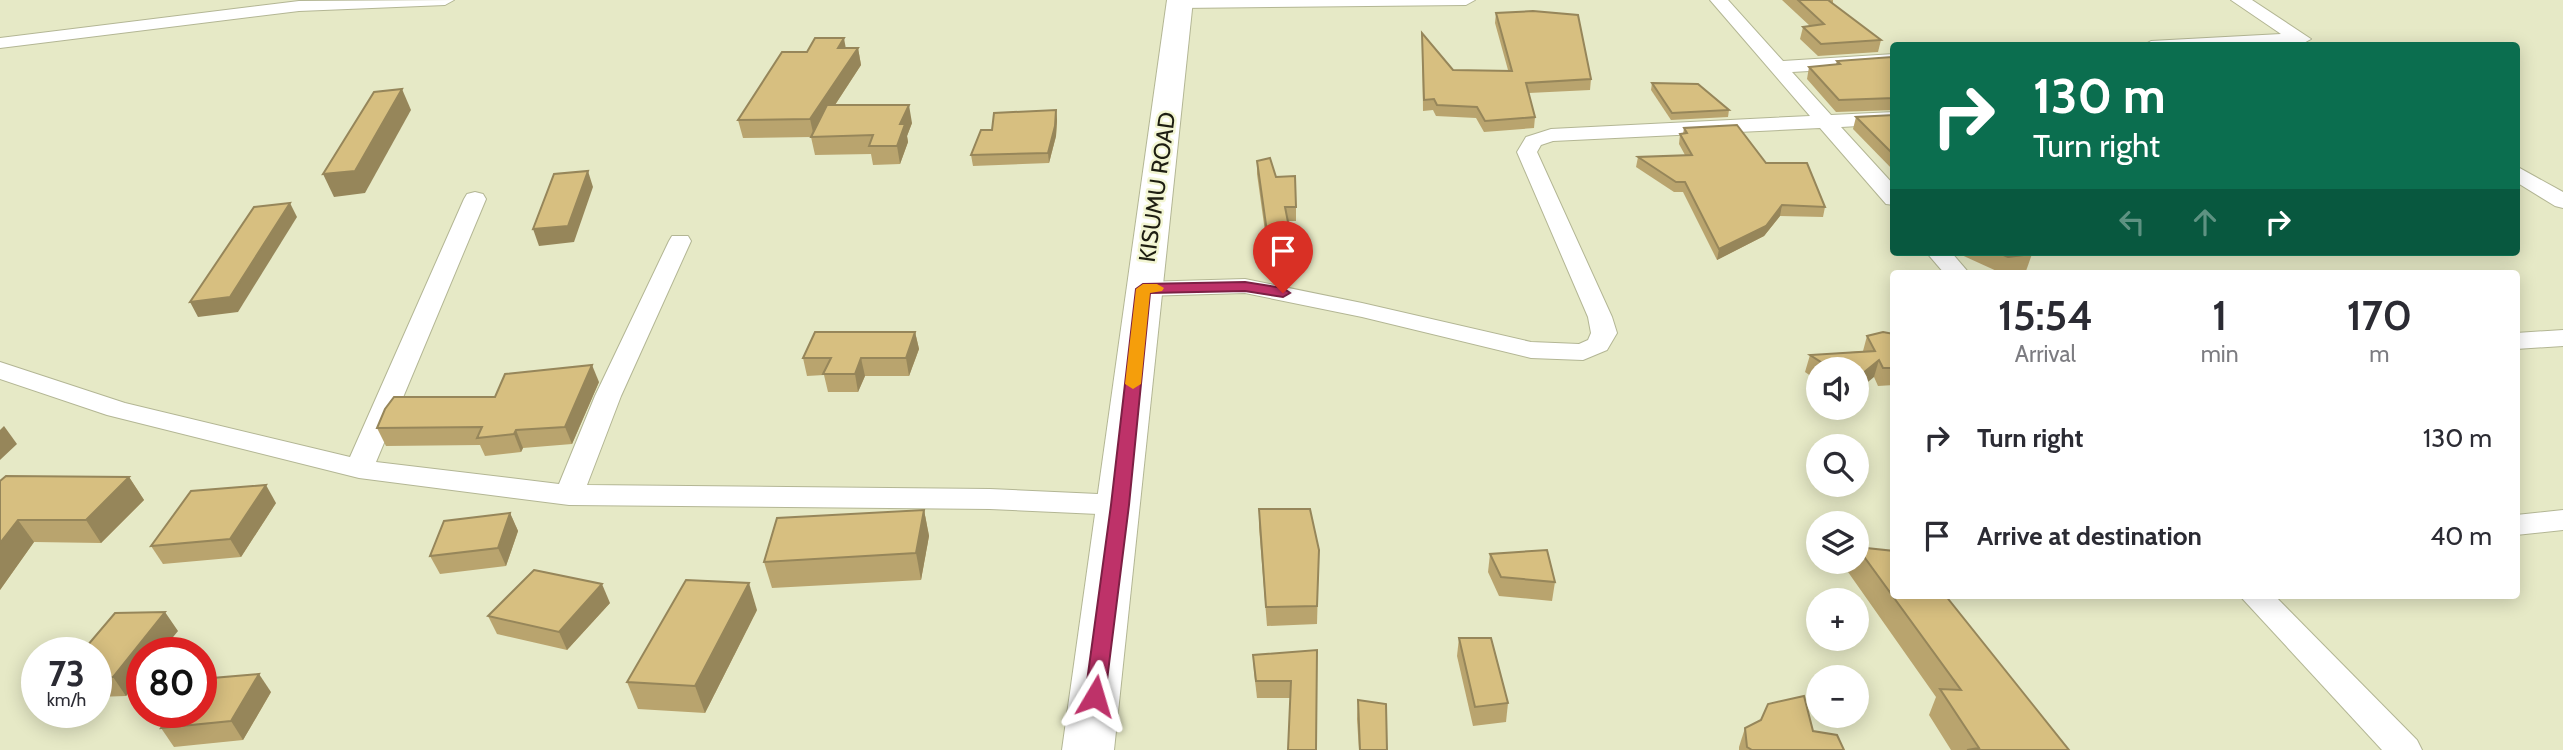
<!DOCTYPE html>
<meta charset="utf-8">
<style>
body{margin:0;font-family:Cabin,sans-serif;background:#f7f7f7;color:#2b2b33;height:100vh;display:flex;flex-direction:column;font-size:26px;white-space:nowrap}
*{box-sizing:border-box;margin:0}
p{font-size:23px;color:#7c7c81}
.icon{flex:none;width:38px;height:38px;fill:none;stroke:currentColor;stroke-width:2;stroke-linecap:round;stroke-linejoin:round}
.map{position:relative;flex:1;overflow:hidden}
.sheet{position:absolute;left:1890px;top:270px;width:630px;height:329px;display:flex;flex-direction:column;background:#fff;border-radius:7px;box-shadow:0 4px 18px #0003}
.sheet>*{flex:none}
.hud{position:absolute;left:1890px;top:42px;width:630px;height:214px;border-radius:7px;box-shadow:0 4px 18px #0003;background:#0b6e4f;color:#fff;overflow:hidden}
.controls{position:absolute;left:1806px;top:357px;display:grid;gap:14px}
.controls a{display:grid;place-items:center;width:63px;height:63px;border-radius:50%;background:#fff;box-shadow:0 4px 18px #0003;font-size:35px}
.speed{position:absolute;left:21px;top:637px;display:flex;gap:14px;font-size:35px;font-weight:700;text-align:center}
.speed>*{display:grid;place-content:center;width:91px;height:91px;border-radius:50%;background:#fff;box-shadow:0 4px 18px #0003;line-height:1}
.speed small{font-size:18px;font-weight:400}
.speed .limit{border:10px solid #d22;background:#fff;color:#111}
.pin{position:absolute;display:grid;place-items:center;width:60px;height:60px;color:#fff;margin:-72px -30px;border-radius:50% 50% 50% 0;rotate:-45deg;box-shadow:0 0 7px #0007}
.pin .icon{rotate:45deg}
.me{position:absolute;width:77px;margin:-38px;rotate:7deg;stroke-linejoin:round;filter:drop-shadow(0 0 5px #0008)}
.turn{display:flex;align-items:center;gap:24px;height:147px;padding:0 28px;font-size:32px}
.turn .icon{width:91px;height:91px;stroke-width:2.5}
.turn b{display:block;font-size:49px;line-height:60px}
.lanes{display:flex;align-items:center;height:66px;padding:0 28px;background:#0003;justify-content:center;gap:35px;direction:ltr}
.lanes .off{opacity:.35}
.eta{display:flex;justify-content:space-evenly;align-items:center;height:119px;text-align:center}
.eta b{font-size:42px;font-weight:600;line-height:49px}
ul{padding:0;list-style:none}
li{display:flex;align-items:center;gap:21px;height:98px;padding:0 28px}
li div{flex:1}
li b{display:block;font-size:26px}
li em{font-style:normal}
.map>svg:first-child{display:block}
</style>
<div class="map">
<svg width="2563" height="750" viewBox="0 0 2563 750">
<rect width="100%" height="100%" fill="#e6e9c6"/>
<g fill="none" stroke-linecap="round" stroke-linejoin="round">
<defs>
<g id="minor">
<polygon points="454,0 445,5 299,11 0,48 0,38 299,1"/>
<polygon points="1173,0 1475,0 1466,5 1180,8 1174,7 1171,3"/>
<polygon points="1710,0 1728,0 1783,61 1894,54 1894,66 1792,72 1831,115 1894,112 1894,124 1841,127 1894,185 1894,205 1886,204 1820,128 1553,141 1541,145 1537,152 1612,317 1617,333 1607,350 1583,360 1531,358 1362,317 1245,293 1143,296 1134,294 1131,289 1134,284 1143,282 1245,279 1362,303 1531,342 1579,344 1588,340 1591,333 1588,317 1517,152 1526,137 1551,129 1810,116"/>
<polygon points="2231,0 2252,0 2311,39 2302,44 2142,46 2151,41 2281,34"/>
<polygon points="2516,166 2563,192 2563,208 2555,206 2516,182"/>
<polygon points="475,192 483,194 486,199 376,462 559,484 595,396 669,241 672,236 688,236 691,241 621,396 587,485 990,489 1120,495 1130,498 1135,505 1130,512 1120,515 990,509 569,505 359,478 107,415 0,379 0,362 125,403 350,457 464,199 467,194"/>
<polygon points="1926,252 1951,252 1969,273 1944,273"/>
<polygon points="2563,330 2563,346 2516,349 2516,333"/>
<polygon points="2563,510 2563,530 2516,535 2516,515"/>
<polygon points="2239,595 2274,595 2417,740 2422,750 2382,750"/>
</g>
<polygon id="trunk" points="1167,0 1193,0 1114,750 1062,750"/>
</defs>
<use href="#minor" stroke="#b3b694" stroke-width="2"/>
<use href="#trunk" stroke="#b3b694" stroke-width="2"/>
<use href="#minor" fill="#fff" fill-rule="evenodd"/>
<use href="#trunk" fill="#fff" fill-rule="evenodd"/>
</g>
<g fill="#b9a46e">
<polygon points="1782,0 1833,0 1833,3 1832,3 1881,40 1878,52 1818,56 1800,39 1803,27 1810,26"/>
<polygon points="1496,13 1591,79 1590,90 1529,93 1535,117 1534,128 1484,132 1476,118 1436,116 1433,110 1423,111 1422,33 1453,70 1508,70 1495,23"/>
<polygon points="845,48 858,48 861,65 835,105 912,123 907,136 908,142 900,164 873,165 871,154 815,155 811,137 743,138 738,120 807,52"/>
<polygon points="1894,59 1894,110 1836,112 1807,79 1809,67 1836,64 1837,61"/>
<polygon points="1652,83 1729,110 1728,117 1671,120 1651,90"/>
<polygon points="1056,110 1057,120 1056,136 1049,163 973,166 971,155 992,130"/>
<polygon points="1894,115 1894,171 1853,129 1856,117"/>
<polygon points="1684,128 1766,163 1825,207 1823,217 1780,216 1764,236 1717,260 1683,192 1674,192 1636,167 1638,157 1685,155 1679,144 1680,134 1683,134"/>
<polygon points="1257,161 1276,177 1296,207 1296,221 1288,221 1290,232 1290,246 1267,246 1257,174"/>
<polygon points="1955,252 2030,252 2032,254 2026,271 2001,273"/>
<polygon points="915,332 919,349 909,376 865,376 858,392 828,392 824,375 807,376 803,358"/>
<polygon points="1894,334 1894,385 1878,386 1874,377 1857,369 1818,369 1818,381 1805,372 1810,355 1863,351 1867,336"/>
<polygon points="599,382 572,444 523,448 521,452 485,456 480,445 386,446 377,428"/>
<polygon points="129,477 144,500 101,543 34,542 0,590 0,481"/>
<polygon points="276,503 241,557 163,564 151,546"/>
<polygon points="1259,509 1319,550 1317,624 1267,626 1259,527"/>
<polygon points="924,510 929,536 921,580 772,588 764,562"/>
<polygon points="510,513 518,531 506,566 440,574 430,556"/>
<polygon points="1857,547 2069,750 1951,750 1929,715 1936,697 1848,572 1852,562 1857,562"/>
<polygon points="1490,554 1555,582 1552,601 1499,596 1488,572"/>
<polygon points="610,603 567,650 497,634 488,616"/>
<polygon points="757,610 705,713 638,709 627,682"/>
<polygon points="178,631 142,653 142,677 126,696 96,697 96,653"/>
<polygon points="1459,638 1508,703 1506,722 1473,726 1457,656"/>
<polygon points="1317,650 1290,698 1257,698 1254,672 1253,655"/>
<polygon points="271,692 243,740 174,747 161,728"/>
<polygon points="1358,700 1387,750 1359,750 1357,719"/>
<polygon points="1745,728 1813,731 1844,750 1739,750 1739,747"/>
</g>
<g fill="#96865a">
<polygon points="844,38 847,55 838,48"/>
<polygon points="858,48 861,65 814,137 810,119"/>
<polygon points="402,89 411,110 365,193 334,197 323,174"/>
<polygon points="909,105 912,123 907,136 908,142 900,164 897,146 900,124"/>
<polygon points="1056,110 1057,120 1056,136 1049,163 1048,153"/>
<polygon points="588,171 593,187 574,242 539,246 533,229"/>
<polygon points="290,203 297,217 238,312 198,317 190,302"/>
<polygon points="1782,205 1780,216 1764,236 1717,260 1719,249"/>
<polygon points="915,332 919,349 909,376 906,358"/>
<polygon points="861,358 865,376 858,392 855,374"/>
<polygon points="1879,360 1874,377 1857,391 1857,378"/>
<polygon points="592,365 599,382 572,444 565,427"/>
<polygon points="4,426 17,444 0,460 0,430"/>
<polygon points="516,430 523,448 521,452 514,434"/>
<polygon points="129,477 144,500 101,543 86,520"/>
<polygon points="266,485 276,503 241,557 230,539"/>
<polygon points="924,510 929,536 921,580 916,553"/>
<polygon points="510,513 518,531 506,566 498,548"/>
<polygon points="18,520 34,542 0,590 0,543"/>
<polygon points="749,583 757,610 705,713 695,686"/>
<polygon points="602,584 610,603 567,650 559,632"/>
<polygon points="165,612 178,631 160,653 142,653 142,677 126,696 113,677"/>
<polygon points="259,674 271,692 243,740 231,721"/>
</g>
<g fill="#d7bf80" stroke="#96865a" stroke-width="2">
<polygon points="1798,0 1828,0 1881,40 1821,44 1803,27 1824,24"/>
<polygon points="1533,11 1578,15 1591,79 1526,83 1535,117 1485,121 1477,107 1437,105 1434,99 1424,100 1422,33 1453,70 1512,71 1496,13"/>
<polygon points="815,38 844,38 838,48 858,48 810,119 738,120 782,52 807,52"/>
<polygon points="1892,57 1894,59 1894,98 1839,100 1809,67 1840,64 1837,61"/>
<polygon points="1652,83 1698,84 1729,110 1672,113"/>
<polygon points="402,89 355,171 323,174 374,92"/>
<polygon points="827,105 909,105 900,124 905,124 897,146 869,146 873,135 811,137"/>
<polygon points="1056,110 1055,126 1048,153 971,155 981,130 992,130 994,113"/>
<polygon points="1894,115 1894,155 1856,117"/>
<polygon points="1737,125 1766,163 1807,163 1825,207 1782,205 1766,226 1719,249 1685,182 1676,182 1638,157 1692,155 1680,134 1687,133 1684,128"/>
<polygon points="1270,158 1276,177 1295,176 1296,207 1285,207 1290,232 1267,232 1257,161"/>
<polygon points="588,171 568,226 533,229 554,174"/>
<polygon points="290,203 230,297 190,302 254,207"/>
<polygon points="1996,252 2030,252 2032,254 2008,257"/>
<polygon points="815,332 915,332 906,358 861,358 855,374 823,374 831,358 803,358"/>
<polygon points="1883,332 1894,334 1894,368 1883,368 1879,360 1857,378 1857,369 1832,369 1810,355 1875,351 1867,336"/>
<polygon points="592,365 565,427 516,430 514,434 477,438 482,427 377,428 385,409 394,397 495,397 505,374"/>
<polygon points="6,476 129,477 86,520 18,520 0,543 0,481"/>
<polygon points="266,485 230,539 151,546 191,491"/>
<polygon points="1259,509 1310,509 1319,550 1317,606 1266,607"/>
<polygon points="924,510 916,553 764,562 777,518"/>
<polygon points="510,513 498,548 430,556 444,521"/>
<polygon points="1857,547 1894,551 1894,595 1945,595 2069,750 1967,750 1979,748 1940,689 1961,690"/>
<polygon points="1547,550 1555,582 1501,577 1490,554"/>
<polygon points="534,570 602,584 559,632 488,616"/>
<polygon points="686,580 749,583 695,686 627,682"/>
<polygon points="165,612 113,677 96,678 96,653 81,653 115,613"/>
<polygon points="1459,638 1491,638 1508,703 1475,707"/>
<polygon points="1317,650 1316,750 1288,750 1291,681 1256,681 1253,655"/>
<polygon points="259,674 231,721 161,728 171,712 201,712 201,679"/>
<polygon points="1804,696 1813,731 1837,735 1844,750 1752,750 1747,747 1745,728 1761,720 1768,704"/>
<polygon points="1358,700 1386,704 1387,750 1360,750"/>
</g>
<polygon fill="#be3269" stroke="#7c2044" stroke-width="2" points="1245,282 1283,288 1290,293 1283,297 1245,291 1150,293 1129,505 1105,696 1102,701 1095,704 1088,701 1085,696 1111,505 1136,289 1143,284"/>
<polygon fill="#f59e0b" points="1143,284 1157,284 1164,288 1162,291 1150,293 1141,384 1133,389 1125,384 1136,289"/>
<g text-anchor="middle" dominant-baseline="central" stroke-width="5" stroke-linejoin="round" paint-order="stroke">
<g font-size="23" fill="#1e1e12" stroke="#f3f6d3">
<text transform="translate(1157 187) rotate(-82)">KISUMU ROAD</text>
</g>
</g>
</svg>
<div class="controls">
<a><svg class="icon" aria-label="sound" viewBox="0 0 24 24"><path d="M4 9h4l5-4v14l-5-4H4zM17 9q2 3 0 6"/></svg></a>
<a><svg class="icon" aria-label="search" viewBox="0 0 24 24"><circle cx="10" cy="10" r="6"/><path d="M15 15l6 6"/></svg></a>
<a><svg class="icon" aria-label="layers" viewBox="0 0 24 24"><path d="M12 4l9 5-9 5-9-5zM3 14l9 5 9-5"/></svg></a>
<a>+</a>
<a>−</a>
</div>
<div class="speed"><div>73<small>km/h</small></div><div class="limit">80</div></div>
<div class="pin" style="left:1283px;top:293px;background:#d93025"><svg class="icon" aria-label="arrive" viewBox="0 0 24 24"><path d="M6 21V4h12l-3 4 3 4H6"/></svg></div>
<svg class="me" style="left:1095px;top:696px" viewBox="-20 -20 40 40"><path d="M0-17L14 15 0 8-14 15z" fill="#be3269" stroke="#fff" stroke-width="4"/></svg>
<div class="hud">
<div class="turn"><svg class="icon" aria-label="right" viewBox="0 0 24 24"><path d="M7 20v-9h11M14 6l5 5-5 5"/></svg><div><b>130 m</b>Turn right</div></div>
<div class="lanes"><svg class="icon off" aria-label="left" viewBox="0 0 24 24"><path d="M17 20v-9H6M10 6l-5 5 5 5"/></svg><svg class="icon off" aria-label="ahead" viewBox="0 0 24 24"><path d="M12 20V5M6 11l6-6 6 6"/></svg><svg class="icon" aria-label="right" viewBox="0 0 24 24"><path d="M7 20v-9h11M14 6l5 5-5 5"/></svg></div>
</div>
<section class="sheet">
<div class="eta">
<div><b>15:54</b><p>Arrival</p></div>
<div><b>1</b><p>min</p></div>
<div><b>170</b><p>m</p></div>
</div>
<ul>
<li><svg class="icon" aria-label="right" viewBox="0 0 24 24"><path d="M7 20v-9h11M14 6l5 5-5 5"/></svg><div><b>Turn right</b></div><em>130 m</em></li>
<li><svg class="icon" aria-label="arrive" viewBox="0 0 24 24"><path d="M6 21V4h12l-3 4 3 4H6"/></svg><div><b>Arrive at destination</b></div><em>40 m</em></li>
</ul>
</section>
</div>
